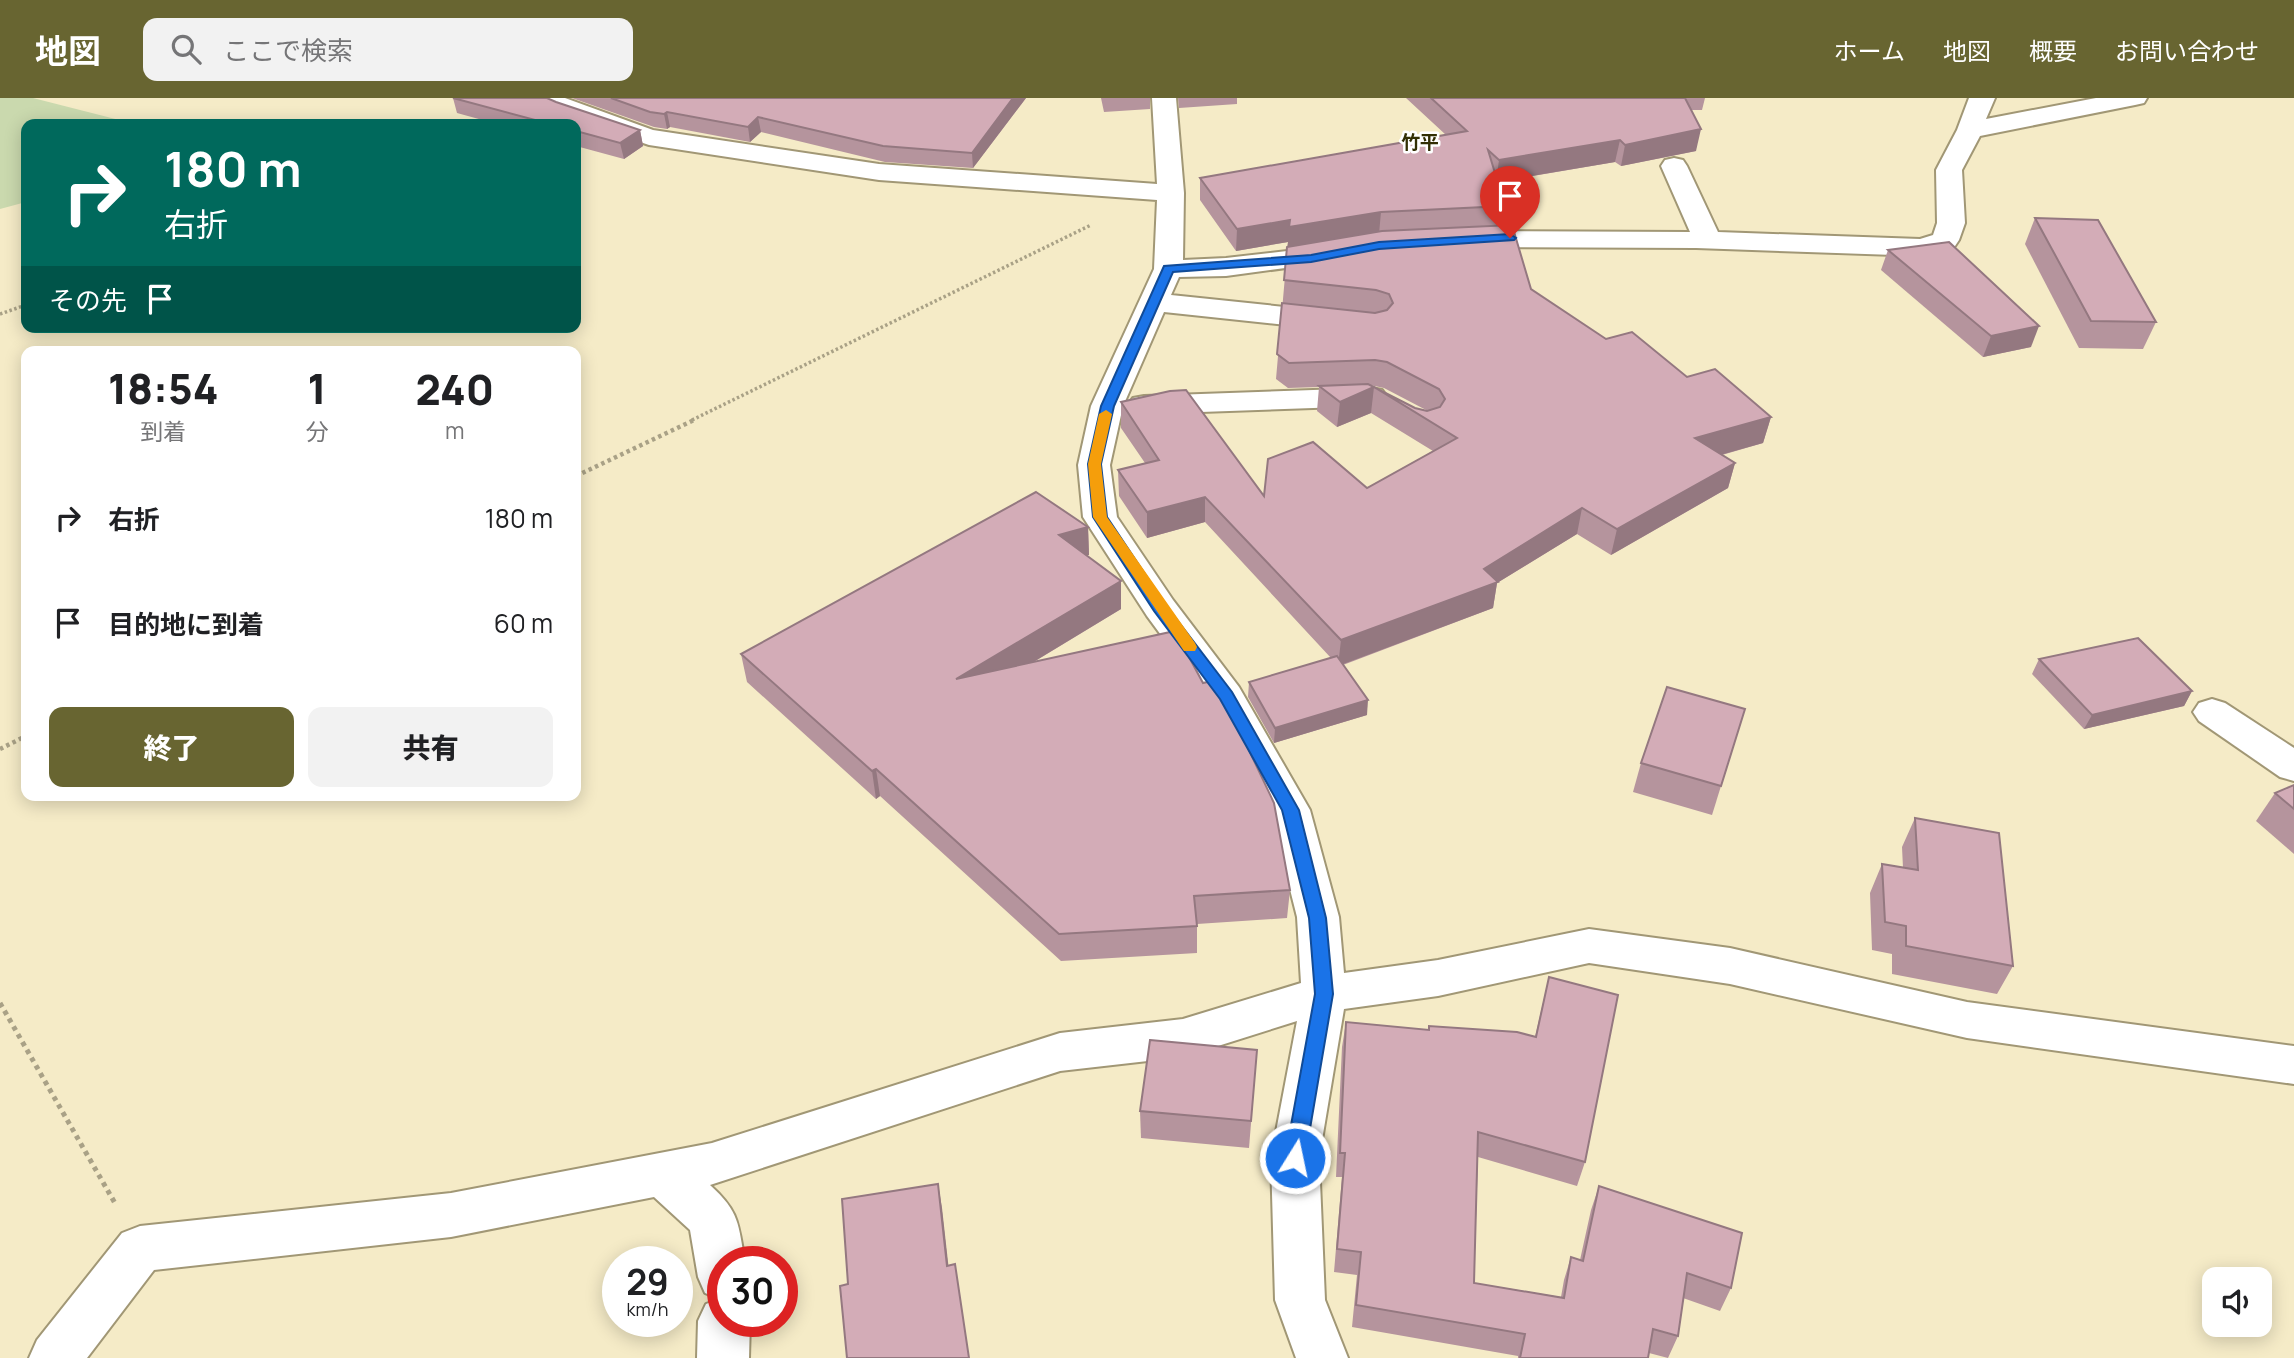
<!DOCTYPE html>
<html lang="ja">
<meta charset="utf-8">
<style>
body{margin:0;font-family:Manrope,"Noto Sans JP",sans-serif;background:#f2f2f2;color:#202124;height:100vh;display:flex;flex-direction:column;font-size:26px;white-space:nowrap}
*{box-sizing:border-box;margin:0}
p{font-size:23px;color:#757577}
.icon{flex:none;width:38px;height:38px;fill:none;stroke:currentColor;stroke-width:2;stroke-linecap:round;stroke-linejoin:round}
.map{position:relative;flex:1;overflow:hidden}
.side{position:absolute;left:21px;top:248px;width:560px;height:455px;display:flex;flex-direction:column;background:#fff;border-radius:14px;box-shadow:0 4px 18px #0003}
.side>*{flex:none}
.hud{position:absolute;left:21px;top:21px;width:560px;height:214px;border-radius:14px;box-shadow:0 4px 18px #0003;background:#00695c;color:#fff;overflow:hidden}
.tools{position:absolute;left:2202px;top:1169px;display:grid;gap:14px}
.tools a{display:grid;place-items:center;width:70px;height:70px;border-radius:14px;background:#fff;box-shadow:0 4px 18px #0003;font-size:35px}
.speed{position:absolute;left:602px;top:1148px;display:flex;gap:14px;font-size:35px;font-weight:700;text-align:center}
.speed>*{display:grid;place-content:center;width:91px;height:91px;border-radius:50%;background:#fff;box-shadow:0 4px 18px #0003;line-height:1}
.speed small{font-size:18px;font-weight:400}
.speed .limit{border:10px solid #d22;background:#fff;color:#111}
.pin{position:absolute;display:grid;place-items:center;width:60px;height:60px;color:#fff;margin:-72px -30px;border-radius:50% 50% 50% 0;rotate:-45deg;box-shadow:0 0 7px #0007}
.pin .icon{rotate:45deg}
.me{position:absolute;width:77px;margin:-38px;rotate:10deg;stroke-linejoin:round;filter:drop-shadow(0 0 5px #0008)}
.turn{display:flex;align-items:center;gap:24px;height:147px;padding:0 28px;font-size:32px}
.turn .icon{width:91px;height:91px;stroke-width:2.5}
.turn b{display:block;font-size:49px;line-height:60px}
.then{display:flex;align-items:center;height:66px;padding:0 28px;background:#0003;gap:14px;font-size:26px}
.eta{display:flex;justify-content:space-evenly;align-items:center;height:119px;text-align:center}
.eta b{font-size:42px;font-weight:800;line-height:49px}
.cta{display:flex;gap:14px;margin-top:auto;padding:14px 28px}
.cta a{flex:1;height:80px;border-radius:14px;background:#686531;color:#fff;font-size:28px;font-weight:800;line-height:80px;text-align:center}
.cta a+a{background:#f2f2f2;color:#202124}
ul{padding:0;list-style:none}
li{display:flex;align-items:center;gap:21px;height:105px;padding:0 28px}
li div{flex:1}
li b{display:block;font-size:26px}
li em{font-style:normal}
header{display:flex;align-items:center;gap:42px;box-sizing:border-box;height:98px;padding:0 35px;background:#686531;color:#fff}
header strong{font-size:33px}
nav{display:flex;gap:38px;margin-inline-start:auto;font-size:24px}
.search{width:490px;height:63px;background:#f2f2f2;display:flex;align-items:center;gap:18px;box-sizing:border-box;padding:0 24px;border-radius:14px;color:#757577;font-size:26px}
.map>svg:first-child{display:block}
</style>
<header>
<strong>地図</strong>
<div class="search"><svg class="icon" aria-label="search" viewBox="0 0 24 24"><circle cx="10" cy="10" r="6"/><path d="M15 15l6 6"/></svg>ここで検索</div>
<nav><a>ホーム</a><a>地図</a><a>概要</a><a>お問い合わせ</a></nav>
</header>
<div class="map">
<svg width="2294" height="1260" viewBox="0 0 2294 1260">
<rect width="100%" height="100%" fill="#f5ebc7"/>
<polygon fill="#cad9ae" points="0,0 33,0 135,26 26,26 26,104 0,111"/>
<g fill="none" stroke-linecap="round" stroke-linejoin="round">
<defs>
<g id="minor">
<path d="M533,0h32l88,32 226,34 278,20 -5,-86h24l8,95 -1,67 43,-2 112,-13 10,2 4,6 -4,6 -10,2 -112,15 -47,1 -8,18 162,17 10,3 5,6 -5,6 -10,3 -169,-18 -41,94 -13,59 7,52 56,83 66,87 71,123 29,107 5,56 94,-13 151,-31 141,19 237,54 327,44v38l-327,-46 -237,-54 -141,-21 -151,33 -94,13 -25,149 6,142 23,58h-52l-21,-58 -4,-142 26,-137 -114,36 -123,14 -350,114c30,27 28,39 35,77h-22v59h27l-1,37h-52l1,-37 8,-17 13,-5 -14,-6 -7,-16 -8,-47 -36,-33 -203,40 -297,33 -67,88h-58l8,-18 85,-107 18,-7 311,-33 261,-50 348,-110 123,-14 118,-36 -4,-66 -27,-107 -59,-107 -64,-87 -64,-99 -5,-52 13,-59 63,-137 3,-69 -278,-20 -230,-35 -88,-30 -25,-12z"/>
<polygon points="1969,0 1995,0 1986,21 2096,0 2147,0 2144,5 2135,7 1980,38 1962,72 1965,125 1959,142 1955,148 1923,158 1696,150 1464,149 1454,147 1450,141 1454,135 1464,133 1690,134 1661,68 1665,62 1674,60 1683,62 1687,68 1718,134 1920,141 1933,137 1937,125 1936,72 1957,32"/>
<polygon points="1371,290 1382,292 1387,299 1382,306 1371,308 1144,316 1133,314 1128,307 1133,300 1144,298"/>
<polygon points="2212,601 2225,605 2294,650 2294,683 2280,679 2199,623 2193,614 2199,605"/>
</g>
</defs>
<use href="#minor" stroke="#a19775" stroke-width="4"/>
<g stroke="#a9a186" stroke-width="3.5" stroke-dasharray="2.5 2.5" stroke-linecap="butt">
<polyline points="0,216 26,207"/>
<polyline points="692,322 1091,127"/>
</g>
<g stroke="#a9a186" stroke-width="4.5" stroke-dasharray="3.5 3.5" stroke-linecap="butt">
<polyline points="576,378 696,321"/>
<polyline points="0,651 26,638"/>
</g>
<polyline stroke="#a9a186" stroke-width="5" stroke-dasharray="4.5 4.5" stroke-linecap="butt" points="0,905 116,1107"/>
<use href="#minor" fill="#fff" fill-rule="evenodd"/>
</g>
<g fill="#b5949d" fill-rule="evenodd">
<polygon points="453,0 556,4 640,32 643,48 624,61 576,48 576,26 497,26 457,15"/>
<polygon points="572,0 1026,0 973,70 885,64 761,34 750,44 670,29 667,31 654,29"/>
<polygon points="1101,0 1150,0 1150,11 1104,14"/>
<polygon points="1178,0 1237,0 1237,6 1179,10"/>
<path d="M1406,0h299l-3,12h-11l5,41 -75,15 -6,-4 -118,20 8,24 -3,19 29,64 75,50 165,78 -8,26 -41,12 13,8 -7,25 -117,67 -34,-21 -80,49 -4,25 -150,57 24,50 -93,28 -26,-46 1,-15 82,-24 -126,-136 -58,16 -28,-42 -1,-26 27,-7 -24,-35v-26l143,94 103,-8 66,-37 -62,-38 -34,14 -20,-16 2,-24 -31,1 -12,-9 12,-137 -52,9 -36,-51v-22l246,-43zM1370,287l14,3 44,23 -13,-3z"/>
<polygon points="2035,120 2156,224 2143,251 2079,250 2025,146"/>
<polygon points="1888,152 2031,249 1983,259 1881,172"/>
<polygon points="1088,429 1089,457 1086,457 1121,511 1032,565 1290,792 1287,820 1197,826 1197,855 1061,863 880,698 876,701 747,584 741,556"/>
<polygon points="2039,561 2192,593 2184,608 2084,631 2032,576"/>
<polygon points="1641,665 1721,688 1712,717 1633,694"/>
<polygon points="2294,687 2294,756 2256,723 2275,695"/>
<polygon points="1915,720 2013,868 1997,896 1892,876 1892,856 1872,852 1870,795 1882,766 1903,770 1902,749"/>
<polygon points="1549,879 1585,1064 1577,1088 1478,1059 1474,1185 1561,1199 1564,1182 1571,1159 1580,1162 1591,1112 1599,1088 1731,1190 1720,1213 1683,1200 1678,1238 1668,1260 1649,1255 1648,1260 1518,1260 1518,1258 1352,1229 1357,1177 1334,1174 1342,1079 1336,1079 1342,949 1346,924 1428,932 1429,928 1535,939"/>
<polygon points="1257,952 1249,1050 1141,1040 1140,1013"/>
</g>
<g fill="#947880">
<polygon points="1013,0 1026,0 973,70 972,55"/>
<polygon points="667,14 670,29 667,31 664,16"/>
<polygon points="758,19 761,34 750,44 748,29"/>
<polygon points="1701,31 1696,53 1621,68 1625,47"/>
<polygon points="640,32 643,48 624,61 620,45"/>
<polygon points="1620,42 1615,64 1496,84 1499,62"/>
<polygon points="1381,114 1379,136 1287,151 1288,144 1236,153 1237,131 1290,122"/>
<polygon points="2039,228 2031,249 1983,259 1991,238"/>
<polygon points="1374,289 1371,315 1337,329 1340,304"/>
<polygon points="1771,319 1763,345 1688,366 1695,340"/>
<polygon points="1735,365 1728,390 1611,457 1617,431"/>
<polygon points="1205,399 1205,424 1147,440 1147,414"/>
<polygon points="1582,410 1577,436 1497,485 1493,510 1338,568 1341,542 1484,471"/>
<polygon points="1088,429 1089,457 1060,464 1059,437"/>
<polygon points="1121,483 1121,511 959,609 956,581"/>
<polygon points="2192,593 2184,608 2084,631 2092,617"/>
<polygon points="1368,602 1367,617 1274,645 1275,630"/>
<polygon points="876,671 880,698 876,701 872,673"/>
<polygon points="938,1086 942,1110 951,1191 947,1168"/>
</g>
<g fill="#d3acb7" stroke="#947880" stroke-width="2">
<polygon points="453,0 547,0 556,4 640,32 620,45 576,33 576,26 550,26"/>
<polygon points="611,0 1013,0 972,55 883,48 758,19 748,29 667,14 664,16 650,14"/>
<polygon points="1431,0 1685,0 1701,31 1625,47 1620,42 1499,62 1488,52 1505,108 1381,114 1289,129 1290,122 1237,131 1200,80 1467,33"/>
<polygon points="2035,120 2098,122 2156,224 2091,223"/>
<polygon points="1512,127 1531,191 1606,241 1632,234 1687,279 1715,271 1771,319 1695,340 1735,365 1617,431 1582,410 1484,471 1498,484 1341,542 1205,399 1147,414 1118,372 1159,362 1121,304 1170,293 1186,292 1264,398 1268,361 1313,344 1367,390 1457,340 1374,289 1340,304 1319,288 1368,286 1415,310 1427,313 1440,309 1445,301 1439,291 1387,264 1375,262 1289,265 1277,256 1282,205 1375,215 1387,212 1393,205 1389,196 1376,192 1284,182 1287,149 1382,133"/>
<polygon points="1949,144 2039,228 1991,238 1888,152"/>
<polygon points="1036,394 1088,429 1059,437 1121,483 956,581 1175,533 1203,585 1212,583 1238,629 1274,705 1290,792 1194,798 1197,828 1059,836 876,671 872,673 741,556"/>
<polygon points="2138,540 2192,593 2092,617 2039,561"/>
<polygon points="1337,558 1368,602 1275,630 1249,584"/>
<polygon points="1667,589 1745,611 1721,688 1641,665"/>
<polygon points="2294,687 2294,711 2275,695"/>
<polygon points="1915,720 1999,735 2013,868 1906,848 1906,828 1885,824 1882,766 1918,772"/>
<polygon points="1549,879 1618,897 1585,1064 1478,1034 1474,1185 1564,1200 1571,1159 1583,1163 1599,1088 1742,1135 1731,1190 1687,1175 1678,1238 1653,1231 1648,1260 1520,1260 1525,1236 1356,1207 1361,1154 1337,1151 1345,1055 1340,1055 1346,924 1429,932 1429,928 1517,934 1536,939"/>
<polygon points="1150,942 1257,952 1251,1023 1140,1013"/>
<polygon points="938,1086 947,1168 955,1166 969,1260 847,1260 840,1188 848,1186 842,1101"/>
</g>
<polygon fill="#1a73e8" stroke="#114b97" stroke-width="2" points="1510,136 1516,140 1514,142 1379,151 1311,164 1173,174 1114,308 1101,366 1107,419 1165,506 1232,594 1299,712 1326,820 1333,896 1305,1060 1302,1066 1295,1069 1288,1066 1285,1060 1315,896 1309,820 1282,712 1220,601 1154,513 1093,419 1088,366 1101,308 1164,168 1311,157 1379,144"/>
<polygon fill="#f59e0b" points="1106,312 1112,316 1101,366 1107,419 1195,545 1197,549 1195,553 1184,553 1093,419 1088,366 1099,316"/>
<g text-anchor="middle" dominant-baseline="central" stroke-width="5" stroke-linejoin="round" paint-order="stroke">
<g font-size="19" font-weight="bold" fill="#322f04" stroke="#fff">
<text x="1420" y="44">竹平</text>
</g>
</g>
</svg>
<div class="tools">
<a><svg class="icon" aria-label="sound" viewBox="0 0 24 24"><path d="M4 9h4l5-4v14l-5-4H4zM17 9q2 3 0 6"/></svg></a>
</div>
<div class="speed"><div>29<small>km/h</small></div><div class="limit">30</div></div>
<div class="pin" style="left:1510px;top:140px;background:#d93025"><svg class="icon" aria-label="arrive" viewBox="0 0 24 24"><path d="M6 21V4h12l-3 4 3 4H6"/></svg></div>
<svg class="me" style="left:1295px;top:1060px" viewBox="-20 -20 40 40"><circle r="17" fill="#1a73e8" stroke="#fff" stroke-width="3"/><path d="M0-11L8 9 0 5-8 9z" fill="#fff"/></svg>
<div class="hud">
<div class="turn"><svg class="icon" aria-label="right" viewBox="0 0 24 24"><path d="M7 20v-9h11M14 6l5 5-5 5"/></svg><div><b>180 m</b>右折</div></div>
<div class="then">その先<svg class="icon" aria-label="arrive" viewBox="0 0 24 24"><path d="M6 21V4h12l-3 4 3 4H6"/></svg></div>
</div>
<section class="side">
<div class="eta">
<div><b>18:54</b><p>到着</p></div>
<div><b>1</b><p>分</p></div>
<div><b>240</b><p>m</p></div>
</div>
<ul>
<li><svg class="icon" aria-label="right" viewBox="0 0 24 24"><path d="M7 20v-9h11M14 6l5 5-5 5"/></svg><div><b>右折</b></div><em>180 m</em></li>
<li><svg class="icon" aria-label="arrive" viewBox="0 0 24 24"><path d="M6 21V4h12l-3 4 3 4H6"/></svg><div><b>目的地に到着</b></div><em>60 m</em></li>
</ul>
<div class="cta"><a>終了</a><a>共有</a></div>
</section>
</div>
